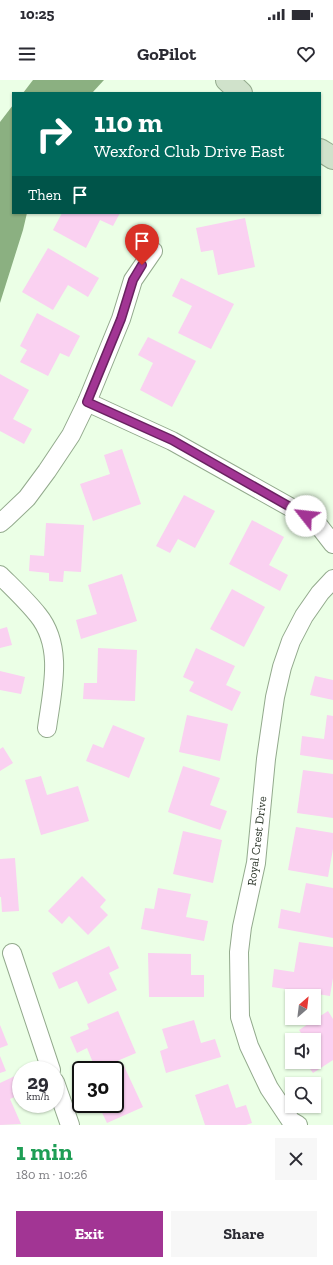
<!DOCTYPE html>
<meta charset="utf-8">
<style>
body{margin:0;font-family:"Zilla Slab",serif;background:#f7f7f7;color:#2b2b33;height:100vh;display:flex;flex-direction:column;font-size:15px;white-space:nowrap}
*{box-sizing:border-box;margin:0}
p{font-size:13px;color:#7c7c81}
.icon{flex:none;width:22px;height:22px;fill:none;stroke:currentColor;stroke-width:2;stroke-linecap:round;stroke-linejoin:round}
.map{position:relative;height:1045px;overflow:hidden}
.details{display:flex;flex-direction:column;background:#fff;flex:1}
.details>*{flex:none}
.banner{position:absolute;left:12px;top:12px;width:309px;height:122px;border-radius:0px;box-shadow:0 1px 3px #0004;background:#00695c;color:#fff;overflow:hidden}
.needle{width:26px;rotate:28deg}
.buttons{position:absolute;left:285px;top:909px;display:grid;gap:8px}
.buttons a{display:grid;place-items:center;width:36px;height:36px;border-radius:0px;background:#fff;box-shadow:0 1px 3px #0004;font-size:20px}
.speed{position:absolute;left:12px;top:981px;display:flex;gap:8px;font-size:20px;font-weight:700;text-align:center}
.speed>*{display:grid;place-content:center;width:52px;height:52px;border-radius:50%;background:#fff;box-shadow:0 1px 3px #0004;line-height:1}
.speed small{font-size:10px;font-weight:400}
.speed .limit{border:2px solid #111;border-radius:6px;background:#fff;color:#111}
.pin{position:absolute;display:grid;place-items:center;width:34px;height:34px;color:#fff;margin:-41px -17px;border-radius:50% 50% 50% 0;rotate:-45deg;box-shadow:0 0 4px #0007}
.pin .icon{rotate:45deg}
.me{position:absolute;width:44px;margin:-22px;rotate:299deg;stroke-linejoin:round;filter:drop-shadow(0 0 3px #0008)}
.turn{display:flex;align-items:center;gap:14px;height:84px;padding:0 16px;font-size:18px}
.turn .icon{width:52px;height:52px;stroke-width:2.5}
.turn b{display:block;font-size:28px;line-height:34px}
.then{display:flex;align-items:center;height:38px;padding:0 16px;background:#0003;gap:8px;font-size:15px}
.round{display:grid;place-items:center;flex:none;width:42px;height:42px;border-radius:0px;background:#f7f7f7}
.overview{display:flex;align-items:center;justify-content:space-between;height:68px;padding:0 16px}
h1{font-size:24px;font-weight:800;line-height:30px;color:#1e9e55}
.button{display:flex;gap:8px;margin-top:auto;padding:8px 16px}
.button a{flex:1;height:46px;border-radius:0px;background:#a23594;color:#fff;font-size:16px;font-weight:800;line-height:46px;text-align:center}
.button a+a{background:#f7f7f7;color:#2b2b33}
.status{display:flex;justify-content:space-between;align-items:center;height:28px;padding:0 20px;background:#fff;direction:ltr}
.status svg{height:11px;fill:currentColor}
header{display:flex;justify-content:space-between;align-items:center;height:52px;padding:0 16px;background:#fff;font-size:18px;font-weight:800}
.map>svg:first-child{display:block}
</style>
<div class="status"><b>10:25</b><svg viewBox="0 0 49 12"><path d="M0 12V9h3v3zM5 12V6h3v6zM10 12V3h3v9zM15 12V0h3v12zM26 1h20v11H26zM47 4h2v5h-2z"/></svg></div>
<header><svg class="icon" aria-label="menu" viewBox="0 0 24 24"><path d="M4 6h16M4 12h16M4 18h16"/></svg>GoPilot<svg class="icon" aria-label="heart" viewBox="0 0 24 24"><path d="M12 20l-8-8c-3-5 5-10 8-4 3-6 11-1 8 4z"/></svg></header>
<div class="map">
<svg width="333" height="1045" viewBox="0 0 333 1045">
<rect width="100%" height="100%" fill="#ebffe6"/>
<g fill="#8bb081">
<polygon points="33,0 104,0 92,13 23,13"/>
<polygon points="13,25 13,133 27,133 23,150 0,223 0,42"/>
</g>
<g fill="#fad1f1">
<polygon points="62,133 120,133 113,146 100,140 86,168 53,150"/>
<polygon points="245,138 255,187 218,195 213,170 201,172 196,148"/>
<polygon points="48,168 99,198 88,217 68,205 53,230 22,212"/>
<polygon points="181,198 234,224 211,269 178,253 192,226 172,216"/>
<polygon points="37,233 80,256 69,277 60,273 48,296 20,282 27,270 20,266"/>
<polygon points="148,257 196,281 172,327 140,310 153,283 138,275"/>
<polygon points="0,294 29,310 13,339 32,349 24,364 0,351"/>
<polygon points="122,369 141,424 93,441 80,404 110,394 104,375"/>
<polygon points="184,415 215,431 195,468 178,459 170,473 156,466"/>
<polygon points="252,440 284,457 269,485 288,495 280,511 229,484"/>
<polygon points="46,443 84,445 81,492 64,491 63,502 49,501 49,493 29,491 30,475 44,476"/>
<polygon points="122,494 137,541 81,559 76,540 97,534 88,505"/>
<polygon points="232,509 265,527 244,567 210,549"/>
<polygon points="7,547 12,565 0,568 0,549"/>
<polygon points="98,568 137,570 135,621 83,619 84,603 97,603"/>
<polygon points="196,568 235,586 226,605 241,612 232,631 189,611 194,602 183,597"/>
<polygon points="0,591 25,597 21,614 0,610"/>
<polygon points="315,596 333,600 333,620 310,615"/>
<polygon points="187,635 228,644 220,681 179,672"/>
<polygon points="327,635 333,636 333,680 300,675 302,656 324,659"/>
<polygon points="113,645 145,658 129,698 86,681 93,664 103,668"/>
<polygon points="3,667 13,683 0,691 0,669"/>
<polygon points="183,686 220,698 210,725 227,731 220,750 168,732"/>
<polygon points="303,690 333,694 333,738 297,733"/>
<polygon points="41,696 47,715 78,706 89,741 41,755 25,700"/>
<polygon points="296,747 333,753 333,769 328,797 288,790"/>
<polygon points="183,751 222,760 213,803 173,794"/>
<polygon points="15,778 19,831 2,832 1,817 0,817 0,779"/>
<polygon points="82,796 106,820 100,827 108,835 88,855 69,836 62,844 48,831"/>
<polygon points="306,803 333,808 333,858 278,848 281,829 300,833"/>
<polygon points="158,808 191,814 186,837 208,841 204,861 141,849 145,828 154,829"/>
<polygon points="299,862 333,867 333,898 330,916 272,907 274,889 294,892"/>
<polygon points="109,866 119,888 109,893 117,910 88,924 77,901 59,909 52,893"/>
<polygon points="148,873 191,874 191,895 204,895 204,917 149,917"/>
<polygon points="118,931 136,973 96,990 87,968 77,973 70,957 89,949 87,944"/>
<polygon points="328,931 333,939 333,980 313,993 305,982 314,982 314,960 306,960 299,950"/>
<polygon points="194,940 201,963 215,959 221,977 166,993 160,971 168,968 162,949"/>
<polygon points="0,945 8,965 0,968"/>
<polygon points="0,976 6,991 0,993"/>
<polygon points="124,986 143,1027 107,1043 98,1024 115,1024 115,990"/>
<polygon points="17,995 21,1004 21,1014 10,1019 21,1044 0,1045 0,1003"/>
<polygon points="228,1004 236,1028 246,1025 252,1043 246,1045 205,1045 195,1015"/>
</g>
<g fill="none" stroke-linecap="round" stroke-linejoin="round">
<defs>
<g id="street">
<polyline points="87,322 172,361 306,436 319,446 333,464"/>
<polyline points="0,443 6,438 27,418 47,391 71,355 87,322 121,239 133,200 153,171"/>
<path d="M0,495c13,13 27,26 38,40 26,32 14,76 9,113"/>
<polyline points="12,873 51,990"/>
<polyline points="55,1002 70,1045"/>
<polyline points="298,1045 291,1041 269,1008 249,966 240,937 239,872 242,847 256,783 266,679 275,617 282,587 291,561 304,536 320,513 333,499"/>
</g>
<g id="secondary">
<polyline points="227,0 241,13"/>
<polyline points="320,70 333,78"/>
</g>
</defs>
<use href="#street" stroke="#93aa8d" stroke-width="20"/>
<use href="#secondary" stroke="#93aa8d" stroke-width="24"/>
<use href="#street" stroke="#fff" stroke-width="18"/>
<use href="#secondary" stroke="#d0e2cb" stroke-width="22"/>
</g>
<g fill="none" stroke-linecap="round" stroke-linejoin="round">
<defs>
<polyline id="route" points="142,185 133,200 121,239 87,322 172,360 306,436"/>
</defs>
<use href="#route" stroke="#692260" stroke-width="10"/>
<use href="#route" stroke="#a23594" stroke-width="7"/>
</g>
<g text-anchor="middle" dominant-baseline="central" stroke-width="3.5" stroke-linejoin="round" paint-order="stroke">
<g font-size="12" fill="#2a3428" stroke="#fff">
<text transform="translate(257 761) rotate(-83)">Royal Crest Drive</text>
</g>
</g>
</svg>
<div class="buttons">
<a><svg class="needle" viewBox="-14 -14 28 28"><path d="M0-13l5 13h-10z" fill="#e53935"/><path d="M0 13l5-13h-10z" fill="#7c7c81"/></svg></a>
<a><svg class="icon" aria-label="sound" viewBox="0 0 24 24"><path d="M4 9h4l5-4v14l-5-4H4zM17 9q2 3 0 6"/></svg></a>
<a><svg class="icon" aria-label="search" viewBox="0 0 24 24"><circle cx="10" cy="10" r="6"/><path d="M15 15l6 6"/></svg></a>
</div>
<div class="speed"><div>29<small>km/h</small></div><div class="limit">30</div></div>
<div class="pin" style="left:142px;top:185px;background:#d93025"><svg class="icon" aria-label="arrive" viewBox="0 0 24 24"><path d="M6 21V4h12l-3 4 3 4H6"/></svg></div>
<svg class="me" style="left:306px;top:436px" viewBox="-20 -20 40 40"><circle r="19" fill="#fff"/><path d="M0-13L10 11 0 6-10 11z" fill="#a23594"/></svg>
<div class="banner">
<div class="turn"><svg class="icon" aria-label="right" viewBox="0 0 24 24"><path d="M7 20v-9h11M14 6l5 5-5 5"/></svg><div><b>110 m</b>Wexford Club Drive East</div></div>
<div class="then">Then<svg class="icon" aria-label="arrive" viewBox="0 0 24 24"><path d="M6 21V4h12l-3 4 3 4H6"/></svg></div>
</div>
</div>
<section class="details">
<div class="overview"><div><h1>1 min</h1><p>180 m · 10:26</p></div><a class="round"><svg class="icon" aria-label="close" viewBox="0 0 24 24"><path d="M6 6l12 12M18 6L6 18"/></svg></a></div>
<div class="button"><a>Exit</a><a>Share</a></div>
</section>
